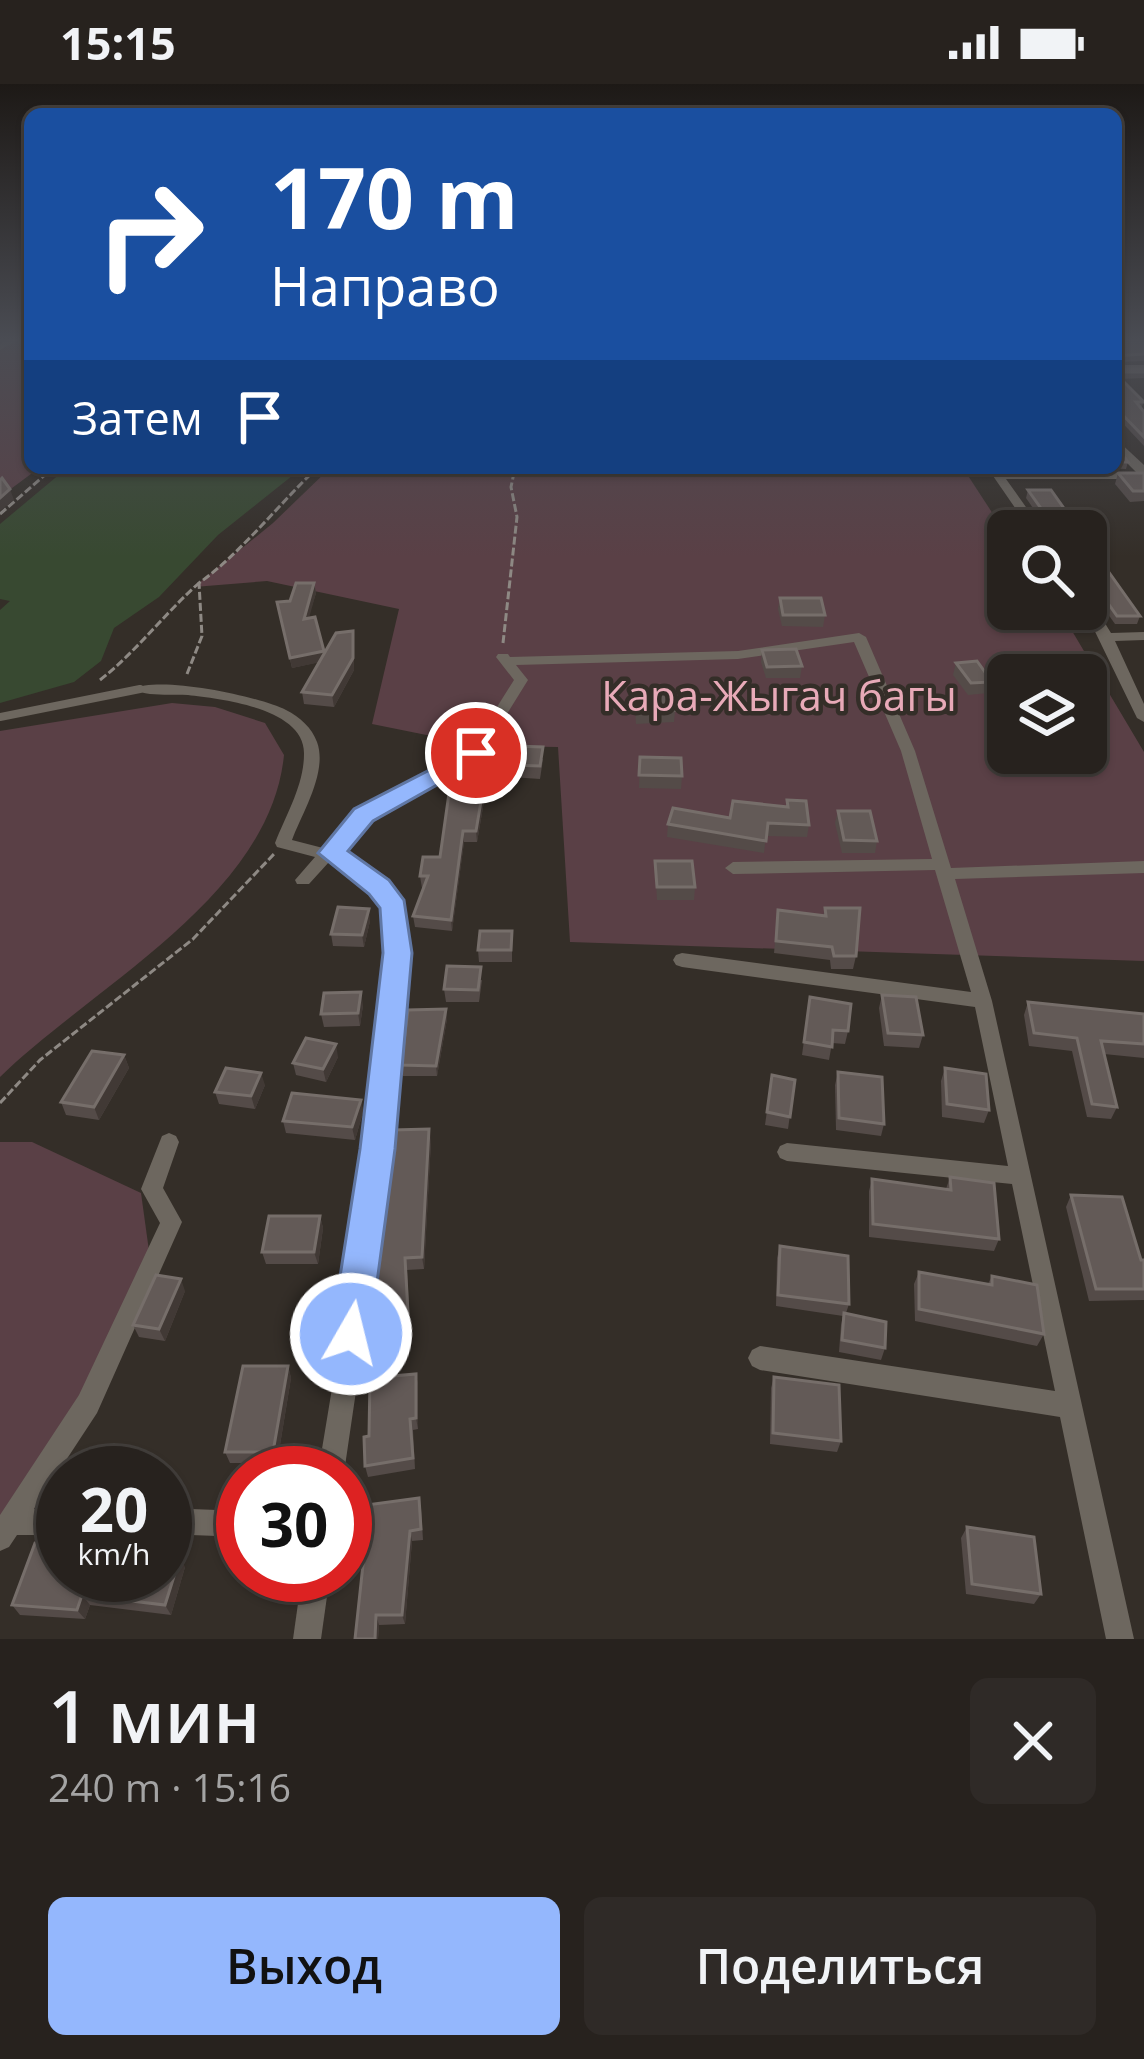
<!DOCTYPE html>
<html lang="ru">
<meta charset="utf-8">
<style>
body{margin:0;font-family:"Open Sans",sans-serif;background:#2f2a27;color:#f1f3f6;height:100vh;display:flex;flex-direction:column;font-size:45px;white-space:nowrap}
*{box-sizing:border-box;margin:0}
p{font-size:39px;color:#a4a4a4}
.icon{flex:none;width:66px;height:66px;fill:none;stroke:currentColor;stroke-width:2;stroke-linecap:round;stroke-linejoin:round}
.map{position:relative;height:1555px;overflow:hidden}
.side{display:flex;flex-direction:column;background:#27221e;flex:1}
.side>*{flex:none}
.hud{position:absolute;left:24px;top:24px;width:1098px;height:366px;border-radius:18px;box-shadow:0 3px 9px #0004,0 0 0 3px #433f3c;background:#1a4fa0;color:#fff;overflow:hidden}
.controls{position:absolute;left:987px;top:426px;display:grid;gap:24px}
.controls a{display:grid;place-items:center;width:120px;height:120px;border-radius:18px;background:#27221e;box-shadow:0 3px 9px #0004,0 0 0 3px #433f3c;font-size:60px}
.speed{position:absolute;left:36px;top:1362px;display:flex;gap:24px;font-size:60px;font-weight:700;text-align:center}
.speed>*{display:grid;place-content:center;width:156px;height:156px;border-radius:50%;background:#27221e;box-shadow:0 3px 9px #0004,0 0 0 3px #433f3c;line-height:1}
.speed small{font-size:30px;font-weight:400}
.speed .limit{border:18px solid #d22;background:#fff;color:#111}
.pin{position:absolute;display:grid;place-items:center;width:102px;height:102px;color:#fff;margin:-51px;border:6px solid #fff;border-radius:50%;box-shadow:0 3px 12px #0007}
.me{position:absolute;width:132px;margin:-66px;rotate:8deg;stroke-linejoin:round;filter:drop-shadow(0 0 9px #0008)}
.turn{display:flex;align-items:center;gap:42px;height:252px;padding:0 48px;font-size:54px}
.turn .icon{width:156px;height:156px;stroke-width:2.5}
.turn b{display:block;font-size:84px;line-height:102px}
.then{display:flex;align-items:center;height:114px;padding:0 48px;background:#0003;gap:24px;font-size:45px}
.round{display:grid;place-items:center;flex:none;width:126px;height:126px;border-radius:18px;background:#2f2a27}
.head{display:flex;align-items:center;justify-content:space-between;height:204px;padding:0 48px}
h1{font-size:72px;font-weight:600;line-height:90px}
.action{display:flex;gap:24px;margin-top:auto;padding:24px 48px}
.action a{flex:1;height:138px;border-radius:18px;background:#94b7fd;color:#111;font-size:48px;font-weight:600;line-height:138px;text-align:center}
.action a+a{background:#2f2a27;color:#f1f3f6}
.status{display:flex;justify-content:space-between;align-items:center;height:84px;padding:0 60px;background:#27221e;direction:ltr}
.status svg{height:33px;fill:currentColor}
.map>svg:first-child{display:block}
</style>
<div class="status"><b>15:15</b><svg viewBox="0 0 49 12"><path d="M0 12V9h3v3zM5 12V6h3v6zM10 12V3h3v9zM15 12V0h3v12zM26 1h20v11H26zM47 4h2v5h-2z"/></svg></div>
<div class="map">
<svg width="1144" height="1555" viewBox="0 0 1144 1555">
<rect width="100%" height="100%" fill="#342e28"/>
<g fill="#5a4046" fill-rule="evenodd">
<polygon points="0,255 30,255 30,384 39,384 0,413"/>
<path d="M330,384h633l45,69v72h51l85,143v209l-574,-19 -12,-195 -77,-1 -109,-22 27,-115 -132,-28 -73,6 79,-64zM1008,591h78v78h-78z"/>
<path d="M172,619l43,4 50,16 19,32c-14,142 -191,231 -284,322v-346z"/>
<polygon points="0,1058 32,1058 141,1109 149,1167 86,1303 0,1434"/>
</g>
<polygon fill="#384931" points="67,384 302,384 218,451 159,513 114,544 101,577 74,598 0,619 0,526 10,517 0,515 0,440"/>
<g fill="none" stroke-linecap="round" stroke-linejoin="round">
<g stroke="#8e8984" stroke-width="3" stroke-dasharray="8 3" stroke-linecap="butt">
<polyline points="0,430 53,384"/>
<polyline points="503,559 517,433 511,403 515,384"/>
<path d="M187,590l15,-38 -3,-53c40,-28 81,-80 118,-115"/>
<path d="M100,596c37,-29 64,-66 99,-97"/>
<polyline points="0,1019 40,976 193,855 274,770"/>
</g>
<polyline stroke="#6d675f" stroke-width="6" points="133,606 140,605"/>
<polyline stroke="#6d675f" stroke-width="8" points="0,633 140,605"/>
<g fill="#6d675f" fill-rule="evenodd">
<polygon points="9,255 20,255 0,266 0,260"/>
<rect x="1116" y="281" width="28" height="6"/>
<polygon points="996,386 1001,389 1144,389 1144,395 1006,395 1043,447 1031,447 991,389"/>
<polygon points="1086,514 1090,515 1111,549 1144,548 1144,556 1115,557 1144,620 1144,638 1137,634 1084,525"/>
<path d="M859,549l7,4 49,114 36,117 193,-7v12l-189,6 37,122 142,638h-28l-46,-222 -300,-47 -8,-4 -4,-8 4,-8 8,-4 295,45 -43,-207 -225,-23 -7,-3 -3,-6 3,-6 7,-3 221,23 -33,-159 -293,-40 -6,-2 -3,-5 3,-5 6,-2 289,39 -36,-122 -202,4 -8,-6 8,-6 199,-3 -31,-108 -47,-109 -116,17 -222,6 12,15 -47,76 -112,63 -31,34c23,9 53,25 62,51 13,39 3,98 0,138 -13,144 -35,288 -56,431h-26c23,-139 47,-278 61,-419 5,-46 16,-100 4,-146 -5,-23 -33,-38 -54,-46l-20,22h-12l-2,-4 20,-23 -38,-10 -2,-4c11,-28 29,-58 29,-89 1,-46 -83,-55 -116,-59 -18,-1 -40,2 -55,-6 26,-14 125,7 153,21 14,7 26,18 31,32 11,30 -15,71 -25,98l31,8 34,-37 113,-61 44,-70 -18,-23 2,-3h10l2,3 228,-6z"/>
<polygon points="169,1049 176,1052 179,1058 163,1104 182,1138 97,1329 34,1425 63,1425 63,1451 17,1451 9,1463 0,1467 0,1431 79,1311 160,1139 141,1105 162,1052"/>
<polygon points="165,1424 243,1427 243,1453 165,1450"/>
<polygon points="302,1491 330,1491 321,1555 293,1555"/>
</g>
<polygon fill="#6d675f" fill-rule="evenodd" points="1116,355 1144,381 1144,396 1116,368"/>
</g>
<g fill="#544b48">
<polygon points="1116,255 1144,255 1144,277 1116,278 1118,285 1144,285 1144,294 1120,295 1144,318 1141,324 1144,328 1144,362 1116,332"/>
<polygon points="1116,361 1128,378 1126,385 1103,384 1116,384"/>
<polygon points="1118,389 1144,389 1144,417 1130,418 1115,400"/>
<polygon points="1028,406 1080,447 1049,447 1026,414"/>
<polygon points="1086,456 1140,532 1137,540 1115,540 1086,499"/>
<polygon points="314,499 316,509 308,534 325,569 354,558 354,586 334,623 304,620 302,608 319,578 292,584 277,518 290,517"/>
<polygon points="780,514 825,531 823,543 782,542 778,525"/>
<polygon points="762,566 802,582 800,594 766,594 761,578"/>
<polygon points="956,579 992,598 989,609 968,611 953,591"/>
<polygon points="634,609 675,626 674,638 636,640"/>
<polygon points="640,673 682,692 681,705 639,704"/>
<polygon points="543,675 540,695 511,693 510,681"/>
<polygon points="487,700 477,758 464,758 452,847 415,843 413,832 424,804 422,804 420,792 440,773"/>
<polygon points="787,716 809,741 807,753 766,752 764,769 667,753 668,740 730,734 786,723"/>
<polygon points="838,727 877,757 875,769 842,769 835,739"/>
<polygon points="655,777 695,803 694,816 657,816"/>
<polygon points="825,824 856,872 853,885 831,885 830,876 774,869 778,826 823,832"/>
<polygon points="370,837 364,863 333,862 331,850"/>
<polygon points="512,847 512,878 479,878 478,866"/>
<polygon points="482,896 479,918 446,918 444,905"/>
<polygon points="882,911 923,951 919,964 884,962 879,924"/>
<polygon points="810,913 848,947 845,960 832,959 829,976 802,971"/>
<polygon points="1028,918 1144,930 1144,974 1104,970 1117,1023 1111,1035 1087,1033 1072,967 1029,962 1024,931"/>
<polygon points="363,921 360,942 324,943 321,930"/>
<polygon points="446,925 447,935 437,992 403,992 401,981"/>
<polygon points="124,971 129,984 99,1036 66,1031 61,1018"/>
<polygon points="338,973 326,998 296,991 293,979"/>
<polygon points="945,984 989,1026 984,1039 942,1033 941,997"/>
<polygon points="838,988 884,1040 881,1052 836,1046 835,1001"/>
<polygon points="772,991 795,996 788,1045 765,1041"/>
<polygon points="265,1001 255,1025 219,1020 215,1008"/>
<polygon points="361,1016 363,1028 355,1056 286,1049 283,1037"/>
<polygon points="431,1057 424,1185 407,1186 410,1241 379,1245 377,1233"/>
<polygon points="950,1093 999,1155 994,1167 869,1153 869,1107 872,1095 946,1105"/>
<polygon points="1071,1111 1141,1176 1144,1176 1144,1216 1089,1217 1066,1123"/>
<polygon points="320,1132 323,1144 318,1180 266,1180 262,1168"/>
<polygon points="780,1162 849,1220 846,1229 885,1264 881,1276 839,1268 841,1241 843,1232 776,1222 777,1174"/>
<polygon points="919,1188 988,1200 992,1192 1044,1250 1037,1262 915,1237 914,1200"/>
<polygon points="185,1207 165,1257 139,1253 133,1241"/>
<polygon points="288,1282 291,1294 277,1379 230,1379 225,1368"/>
<polygon points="416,1290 418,1301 418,1345 413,1346 415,1385 368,1393 365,1382 369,1352"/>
<polygon points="774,1293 841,1357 837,1368 770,1360 771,1304"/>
<polygon points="421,1424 423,1456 412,1457 405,1540 379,1541 378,1555 365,1464 362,1464 359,1454"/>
<polygon points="967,1443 1041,1510 1034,1520 966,1510 961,1454"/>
<polygon points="185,1483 171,1531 90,1521 85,1535 20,1531 12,1521"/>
</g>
<g fill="#413935">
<polygon points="10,405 14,416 0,427 0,414"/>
<polygon points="314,499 316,509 306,545 304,535"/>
<polygon points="353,547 354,586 334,623 332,611"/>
<polygon points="324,567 326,577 292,584 290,574"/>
<polygon points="486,688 487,700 477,758 476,747"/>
<polygon points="463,747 464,758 452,847 451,836"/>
<polygon points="369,825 370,837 364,863 362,851"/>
<polygon points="361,908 363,921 360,942 358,929"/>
<polygon points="446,925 447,935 437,992 436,982"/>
<polygon points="336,960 338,973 326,998 323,985"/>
<polygon points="124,971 129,984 99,1036 94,1023"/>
<polygon points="261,989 265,1001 255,1025 251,1012"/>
<polygon points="361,1016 363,1028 355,1056 352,1043"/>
<polygon points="429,1045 431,1057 424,1185 422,1173"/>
<polygon points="320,1132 323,1144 318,1180 314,1168"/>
<polygon points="181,1195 185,1207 165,1257 159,1245"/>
<polygon points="288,1282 291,1294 277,1379 273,1368"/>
<polygon points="416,1290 418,1301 418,1345 416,1334"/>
<polygon points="410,1447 412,1457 405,1540 402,1531"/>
<polygon points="180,1473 185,1483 171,1531 165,1521"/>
<polygon points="82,1511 90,1521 85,1535 77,1526"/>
<polygon points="376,1531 379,1541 378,1555 375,1555"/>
</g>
<g fill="#635a57" stroke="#766e6a" stroke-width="3">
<polygon points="1116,255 1144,255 1144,270 1116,272"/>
<polygon points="1116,277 1118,285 1144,285 1144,288 1116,288"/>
<polygon points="1116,290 1144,318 1136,318 1144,328 1144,353 1118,326 1116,327"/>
<polygon points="1116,361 1128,378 1116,378"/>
<polygon points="1118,389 1144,389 1144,407 1133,407"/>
<polygon points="2,394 10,405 0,414 0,396"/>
<polygon points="1028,406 1051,406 1080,447 1057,447"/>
<polygon points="1086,456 1140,532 1117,532 1086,488"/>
<polygon points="296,499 314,499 304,535 315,533 324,567 290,574 277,518 290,517"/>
<polygon points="780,514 821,514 825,531 783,531"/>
<polygon points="353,547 353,574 332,611 302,608 336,549"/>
<polygon points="796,565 802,582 767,583 762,566"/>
<polygon points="977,577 992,598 971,599 956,579"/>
<polygon points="672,608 675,626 637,627 634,609"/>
<polygon points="514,662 543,663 540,682 510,681"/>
<polygon points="640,673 681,674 682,692 639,691"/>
<polygon points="452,688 486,688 476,747 463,747 451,836 413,832 428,792 420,792 423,773 440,773"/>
<polygon points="787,716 806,717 809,741 768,739 766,757 668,740 673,724 730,734 733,717 788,723"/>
<polygon points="838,727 870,727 877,757 844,756"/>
<polygon points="655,777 692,777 695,803 657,803"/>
<polygon points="338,823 369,825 362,851 331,850"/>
<polygon points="825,824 860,824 856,872 834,872 832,863 776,857 778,826 826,832"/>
<polygon points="480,847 512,847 511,866 478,866"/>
<polygon points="447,882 481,883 478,906 444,905"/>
<polygon points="361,908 358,929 321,930 324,909"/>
<polygon points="882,911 916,913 923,951 888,949"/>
<polygon points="810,913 851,920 848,947 833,946 832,963 804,958"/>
<polygon points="1028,918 1144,930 1144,960 1101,957 1117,1023 1092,1020 1077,954 1034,949"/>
<polygon points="446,925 436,982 401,981 408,926"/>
<polygon points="306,954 336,960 323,985 293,979"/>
<polygon points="92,967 124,971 94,1023 61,1018"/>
<polygon points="226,984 261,989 251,1012 215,1008"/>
<polygon points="945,984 986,990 989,1026 947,1020"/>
<polygon points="838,988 882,993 884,1040 839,1034"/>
<polygon points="772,991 795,996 790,1033 767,1028"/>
<polygon points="292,1009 361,1016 352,1043 283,1037"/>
<polygon points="429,1045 422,1173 405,1174 408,1229 377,1233 376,1191 393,1046"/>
<polygon points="950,1093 994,1099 999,1155 873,1140 872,1095 951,1106"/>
<polygon points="1071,1111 1122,1113 1141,1176 1144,1176 1144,1205 1096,1205"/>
<polygon points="269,1132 320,1132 314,1168 262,1168"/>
<polygon points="780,1162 848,1172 849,1220 778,1211"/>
<polygon points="919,1188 992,1201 992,1192 1037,1201 1044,1250 919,1225"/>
<polygon points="156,1191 181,1195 159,1245 133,1241"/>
<polygon points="844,1229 886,1238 885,1264 842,1256"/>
<polygon points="243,1282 288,1282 273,1368 225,1368"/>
<polygon points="416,1290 416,1334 410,1335 413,1374 365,1382 364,1353 369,1352 370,1294"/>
<polygon points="774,1293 839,1301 841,1357 773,1349"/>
<polygon points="419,1414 421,1445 410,1447 402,1531 376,1531 375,1555 355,1555 366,1453 359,1454 359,1422"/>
<polygon points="967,1443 1034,1453 1041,1510 972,1500"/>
<polygon points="35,1459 63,1462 63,1491 165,1491 165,1472 180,1473 165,1521 82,1511 77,1526 12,1521"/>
</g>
<linearGradient id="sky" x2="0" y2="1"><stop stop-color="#1d1916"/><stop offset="0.54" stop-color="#4a4c53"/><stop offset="1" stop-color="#4a4c53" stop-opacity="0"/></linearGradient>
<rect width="1144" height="473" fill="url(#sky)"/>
<polygon fill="#94b7fd" stroke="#6077a4" stroke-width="3" points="476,662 485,664 488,669 485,674 373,737 348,767 389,796 404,816 412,869 395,1065 370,1250 364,1263 351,1269 337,1263 331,1250 360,1065 383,869 380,824 369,810 318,769 354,725"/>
<g text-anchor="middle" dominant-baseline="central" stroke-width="9" stroke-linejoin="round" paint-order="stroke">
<g font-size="42" fill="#e8aab8" stroke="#342e28">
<text x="779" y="610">Кара-Жыгач багы</text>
</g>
</g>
</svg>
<div class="controls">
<a><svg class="icon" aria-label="search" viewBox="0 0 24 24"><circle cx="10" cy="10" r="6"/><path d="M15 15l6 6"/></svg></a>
<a><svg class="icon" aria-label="layers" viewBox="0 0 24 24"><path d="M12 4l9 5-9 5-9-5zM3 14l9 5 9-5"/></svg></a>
</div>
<div class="speed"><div>20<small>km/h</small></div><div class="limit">30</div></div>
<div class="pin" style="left:476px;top:669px;background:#d93025"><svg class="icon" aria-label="arrive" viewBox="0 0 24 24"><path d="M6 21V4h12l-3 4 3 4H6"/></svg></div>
<svg class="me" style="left:351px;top:1250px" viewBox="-20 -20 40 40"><circle r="17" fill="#94b7fd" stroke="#fff" stroke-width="3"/><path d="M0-11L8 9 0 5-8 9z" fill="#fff"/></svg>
<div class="hud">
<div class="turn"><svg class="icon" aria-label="right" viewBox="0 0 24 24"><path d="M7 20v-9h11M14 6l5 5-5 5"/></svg><div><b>170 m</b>Направо</div></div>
<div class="then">Затем<svg class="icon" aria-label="arrive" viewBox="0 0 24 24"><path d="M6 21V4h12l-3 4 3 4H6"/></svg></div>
</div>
</div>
<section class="side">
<div class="head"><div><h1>1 мин</h1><p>240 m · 15:16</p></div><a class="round"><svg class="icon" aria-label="close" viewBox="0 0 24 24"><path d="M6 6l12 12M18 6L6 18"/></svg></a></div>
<div class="action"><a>Выход</a><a>Поделиться</a></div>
</section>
